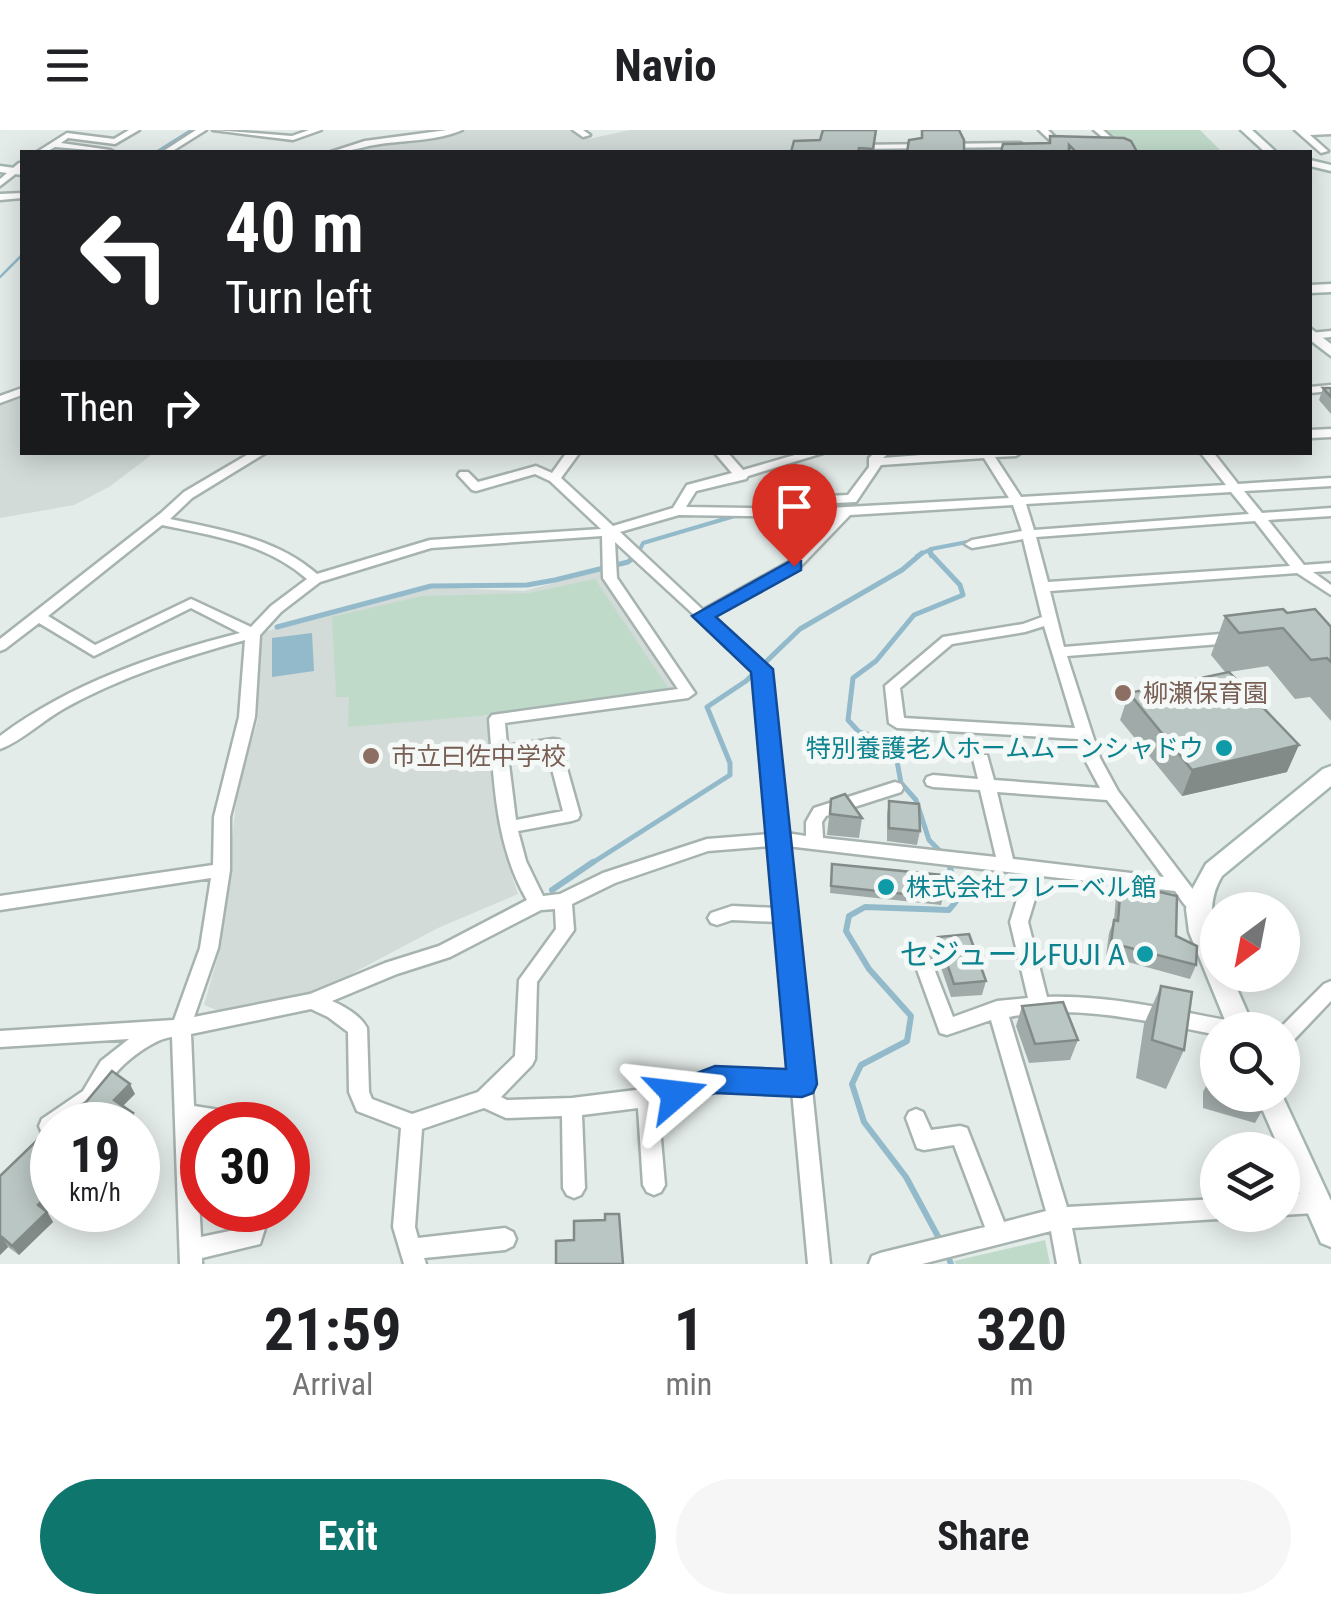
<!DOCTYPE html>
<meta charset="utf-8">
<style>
body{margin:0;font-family:"Roboto Condensed","Noto Sans JP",sans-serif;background:#f6f6f6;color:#202124;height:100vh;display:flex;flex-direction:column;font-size:38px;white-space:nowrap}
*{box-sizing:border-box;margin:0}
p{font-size:32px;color:#757577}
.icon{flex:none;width:55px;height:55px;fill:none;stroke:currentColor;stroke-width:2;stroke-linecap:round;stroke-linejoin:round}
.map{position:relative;height:1134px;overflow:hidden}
.drawer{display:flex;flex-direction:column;background:#fff;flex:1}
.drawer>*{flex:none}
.banner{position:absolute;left:20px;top:20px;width:1292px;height:305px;border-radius:0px;box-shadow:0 5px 25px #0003;background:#202124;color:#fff;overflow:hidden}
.needle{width:65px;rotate:212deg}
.buttons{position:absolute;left:1200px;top:762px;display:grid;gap:20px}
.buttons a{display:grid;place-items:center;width:100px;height:100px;border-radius:50%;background:#fff;box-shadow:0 5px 25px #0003;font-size:50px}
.speed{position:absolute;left:30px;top:972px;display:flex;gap:20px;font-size:50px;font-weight:700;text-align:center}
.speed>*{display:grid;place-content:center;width:130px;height:130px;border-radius:50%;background:#fff;box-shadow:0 5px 25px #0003;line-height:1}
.speed small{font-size:25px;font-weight:400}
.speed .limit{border:15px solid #d22;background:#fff;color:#111}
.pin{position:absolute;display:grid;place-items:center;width:85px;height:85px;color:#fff;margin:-102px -42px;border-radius:50% 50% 50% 0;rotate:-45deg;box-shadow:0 0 10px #0007}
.pin .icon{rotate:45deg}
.me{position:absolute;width:110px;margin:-55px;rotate:73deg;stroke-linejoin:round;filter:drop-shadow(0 0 8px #0008)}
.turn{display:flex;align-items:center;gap:35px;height:210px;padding:0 40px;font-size:45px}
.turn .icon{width:130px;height:130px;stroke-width:2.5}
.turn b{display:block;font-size:70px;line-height:85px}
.then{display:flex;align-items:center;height:95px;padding:0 40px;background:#0003;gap:20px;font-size:38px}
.eta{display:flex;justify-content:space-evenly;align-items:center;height:170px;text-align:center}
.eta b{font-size:60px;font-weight:700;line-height:70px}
.action{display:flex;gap:20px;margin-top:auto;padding:20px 40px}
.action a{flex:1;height:115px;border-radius:60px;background:#0f766e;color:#fff;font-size:40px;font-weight:700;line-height:115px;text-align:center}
.action a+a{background:#f6f6f6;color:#202124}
header{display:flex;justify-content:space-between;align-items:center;height:130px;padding:0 40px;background:#fff;font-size:45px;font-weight:700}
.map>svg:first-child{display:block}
</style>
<header><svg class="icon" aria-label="menu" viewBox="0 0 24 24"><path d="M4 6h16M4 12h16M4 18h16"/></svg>Navio<svg class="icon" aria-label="search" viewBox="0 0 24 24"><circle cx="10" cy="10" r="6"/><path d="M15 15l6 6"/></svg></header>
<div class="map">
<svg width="1331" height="1134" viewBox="0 0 1331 1134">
<rect width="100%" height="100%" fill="#e4ece9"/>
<g fill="#d2dbd8">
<polygon points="465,0 573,0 589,9 630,0 842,0 807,22 340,22 377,14 430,10"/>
<polygon points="22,263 22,322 154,323 109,357 74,375 0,388 0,272"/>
<polygon points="601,440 679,560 492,586 502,715 518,764 438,798 319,861 224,883 204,875 221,815 237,662 258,589 259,504 323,482 429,457 524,461"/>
</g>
<g fill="#c0daca">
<polygon points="1102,0 1200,0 1222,22 1126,22"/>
<polygon points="595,449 669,559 479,586 348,597 349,567 336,567 332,487 422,466 529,463"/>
<polygon points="1045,1110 1050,1134 956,1134 954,1131"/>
</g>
<polygon fill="#93baca" points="312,503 314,541 272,547 272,508"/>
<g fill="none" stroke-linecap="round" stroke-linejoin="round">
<g stroke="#93baca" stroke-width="2.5">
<polyline points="156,22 191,0"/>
<polyline points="0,147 22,125"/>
</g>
<g stroke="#93baca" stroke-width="4">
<polyline points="1070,397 1278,382"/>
<polyline points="637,426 643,413 738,385"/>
<polyline points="917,426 931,419"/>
<polyline points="931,426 931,419 1014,403"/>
</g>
<g stroke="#93baca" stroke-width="5">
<polyline points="930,423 960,455 963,465 914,485 876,531 853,548 848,590 859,602 885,609 895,620 901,653 916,670 929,710 942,723"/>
<polyline points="277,497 431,456 527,455 555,450 628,432 640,423"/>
<polyline points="949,731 950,735"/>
<polyline points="589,735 730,645 730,633 707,577 746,551 800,499 902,440 922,423"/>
</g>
<g stroke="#93baca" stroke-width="6">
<polyline points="552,760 593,732"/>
<polyline points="941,1112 906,1047 864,992 852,954 861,935 907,911 911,886 869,839 846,801 849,786 865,777 949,780 957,770 949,732"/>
<polyline points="946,1121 951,1134"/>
</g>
<defs>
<g id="street">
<polygon points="129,0 139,0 115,14 68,8 61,13 110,20 114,22 55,17 46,22 37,22 67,3 114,9"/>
<polygon points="196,0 206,0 171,22 162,22"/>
<polygon points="213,0 292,6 309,0 321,0 293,10"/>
<path d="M447,0h15c-25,11 -55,10 -82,14 -16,2 -33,9 -49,8l34,-11z"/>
<polygon points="573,0 583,0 590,5 583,7"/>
<polygon points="845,0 853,0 856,7 848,13 854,15 1020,13 1024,15 1020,17 854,19 837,14 848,6"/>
<polygon points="1039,0 1048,0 1070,22 1062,22"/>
<polygon points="1094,0 1103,0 1128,22 1120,22"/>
<polygon points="1295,0 1331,0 1331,4 1310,5 1328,21 1321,23"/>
<polygon points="19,33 22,33 22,39 0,56 0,49"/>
<polygon points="22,63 22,68 0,70 0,64"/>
<polygon points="1331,201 1331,207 1310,209 1310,203"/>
<polygon points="1331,255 1331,261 1310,263 1310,257"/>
<polygon points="22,258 22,265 0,273 0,266"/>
<polygon points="1331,299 1331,307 1310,308 1310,300"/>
<path d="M252,322h15l-75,46 -22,21c52,11 106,19 147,55l113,-34 171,-11 -51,-48 -15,-7 -59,17 -4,-1 -14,-15 2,-3h8l10,10 58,-16 16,7 15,-21h13l-19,26 52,48 60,-18 14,-23 45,-12 -18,-21h13l16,18 62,-18h21l-78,24 -2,3 -50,12 -10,16 128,2 14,-13 20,-1 21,-28v-9l6,-6h15l-7,6 75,-6h64l-6,4 -21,1 26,40 205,-12 -26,-33h13l25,32 93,-6v8l-87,5 18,22 69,-5v8l-63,4 36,45 27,-2v8l-18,1 18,13v10l-34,-22 -247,18 14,56 169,-14 7,5 -7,5 -166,13 33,102 18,33 83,109 3,5 -3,5c-13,4 -19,-9 -26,-19l-133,-15 -14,46 19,75c64,-2 128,14 190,25l7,2 3,6h-29v5c-67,-13 -141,-32 -209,-18l58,190 151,-8v16l8,1 -8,3 -146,9 7,36h-22l-6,-33 -129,33h-53l3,-8 8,-3 105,-26 -31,-82 -30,5 -7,-2 -11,-30 3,-6 7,-3 7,3 8,18 29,-4 7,2 37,94 42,-11 -55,-191 -44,15 -7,-2 -29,-80 3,-5 6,-2 6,2 27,69 44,-16 31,-3 -18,-76 15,-48 -238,-28 43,418h-22l-16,-173 -77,-2 -39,14 -18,2 7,80 -4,7 -7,3 -7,-3 -4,-7 -5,-77 -56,7 3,73 -4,7 -7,3 -7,-3 -4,-7 -1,-72 -56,2 -22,-10 -62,21 -7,98 3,11 87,-10 8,4 3,7 -3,7 -8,4 -81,8 2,6h-22l-11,-37 8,-99 -44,-17 -8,-19 -1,-60 -20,-15 -17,-8 -120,25 3,72 64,10 7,2 3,7h-73l6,112 43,-9 5,-18h22l-11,34 -58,14v6h-22l-8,-227c-17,1 -49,25 -59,40 -17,23 -28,48 -61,48v9l-3,1 -7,-2 -3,-7 3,-7 41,-28 18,-30 28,-22 -129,8v-16l174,-11 26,-72 11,-70 -211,32v-14l213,-31 1,-48 25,-100 6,-77c-62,17 -124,37 -180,68 -22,12 -43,33 -65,41v-13c71,-53 154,-81 240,-103l-49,-25 -97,48 -55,-33 -34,26 -5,2v-12l161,-126 23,-21zM984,328l25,40 -180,10 6,-5 21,-1 25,-37zM1231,362l18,22 -215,16 -8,-26zM1013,375l9,26 -50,9 -7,4 7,4 51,-9 19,78 -19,7 -80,13 -58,49 4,37 8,5 181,11 6,19 16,30 -106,-8 -7,-25h-12l-2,4 5,20 -45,-4 -6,2 -2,4 2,4 6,2 47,3 16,67 -173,-19 -1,-16 4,-6 75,-24 2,-4 -2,-4 -6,-2 -81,26 -8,14v14l-20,-3 -17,-164 -58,-52 88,-49 51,-53zM679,385l138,2 18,-1 -46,46 -86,48 -83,-78zM1255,391l35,45 -242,16 -12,-45zM162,395c52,11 104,18 145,54l-36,27 -20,21 -60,-28 -96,46 -47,-29zM602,406l1,42 75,111 -186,26 -3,4c5,62 6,126 38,181l-88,46 -54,17 -75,31 -116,23 24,-69 12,-78v-53l25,-100 5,-82 21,-23 39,-30 111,-34zM615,412l140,129 14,163 -62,5 -104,34 -43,21 -17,2 -17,-35 -8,-30 54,-10 6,-2 2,-4 -21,-75 -6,-1 -46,7 -2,-23 183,-25 7,-5 -78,-115zM1044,496l31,102 -171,-10 -4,-30 52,-44 73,-12zM547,620l16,61 -47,9 -8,-64zM997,662l110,8 57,77 -151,-18zM771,716l5,62 -44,-2 -21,7 -3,5 3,5 6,2 15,-5 45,2 14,152 -76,-3 -39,14 -104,13 -65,2 -6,-3 31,-32 3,-6 2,-77 37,-52 -2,-26 43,-21 93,-32zM555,779l1,20 -37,51 -4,76 -37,36 -66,22 -40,-15 -3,-7 -2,-64c-6,-12 -23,-22 -35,-27l65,-27 53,-17 91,-47z"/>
<polygon points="1331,851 1331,871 1289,915 1282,917 1282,900 1278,900 1324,854"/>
<polygon points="1315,1063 1323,1066 1326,1073 1323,1080 1315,1083 1282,1085 1282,1065"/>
</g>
<g id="secondary">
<polygon points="1241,0 1252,0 1276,22 1265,22"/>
<polygon points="1310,30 1331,35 1331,41 1310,36"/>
<polygon points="0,36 22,39 22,45 0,42"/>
<polygon points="1331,154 1331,162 1310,163 1310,155"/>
<polygon points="1310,198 1331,214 1331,226 1310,210"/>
<path d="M1331,636v20l-109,90c-20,33 -4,63 -4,99h13l24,55h-26l-40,-98 -3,-23 2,-12 18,-33 117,-95z"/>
<polygon points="1256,965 1282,965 1331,1071 1331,1117 1321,1113"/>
</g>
</defs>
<use href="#street" stroke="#a7b3b0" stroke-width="5"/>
<use href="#secondary" stroke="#a4b6b2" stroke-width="5"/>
<use href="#street" fill="#fff" fill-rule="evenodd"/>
<use href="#secondary" fill="#fff" fill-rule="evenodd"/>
</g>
<g fill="#a0aaa8">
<polygon points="876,0 874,22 791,22"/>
<polygon points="1323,258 1331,258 1331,284 1319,270"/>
<polygon points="1287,483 1331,497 1331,591 1310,567 1295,569 1268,536 1229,542 1287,642 1182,666 1120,590 1129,563 1225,542 1211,525 1225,486"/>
<polygon points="831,669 862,688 859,708 827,705"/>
<polygon points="889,671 920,701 917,715 887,711 887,684"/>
<polygon points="832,734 943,768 941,775 830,763"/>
<polygon points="1121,753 1176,806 1196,835 1190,849 1106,826 1109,803 1114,790 1116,767"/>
<polygon points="938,807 986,851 982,865 951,867 935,820"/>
<polygon points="1161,856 1184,920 1166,959 1136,948 1144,894"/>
<polygon points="1022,876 1078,910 1070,930 1029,933 1016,896"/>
<polygon points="1218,921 1218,965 1266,965 1266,974 1255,993 1203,978 1203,962 1211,946 1212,932"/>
<polygon points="0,1046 47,1082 53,1092 19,1125 8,1117 0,1125"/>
</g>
<g fill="#828b88">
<polygon points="1299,615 1287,642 1182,666 1192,640"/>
<polygon points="130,954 135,964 119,980 114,970"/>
<polygon points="133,983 138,993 136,995 120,995"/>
<polygon points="52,1061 52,1077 44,1085 38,1075"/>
<polygon points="47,1082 53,1092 19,1125 12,1116"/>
<polygon points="2,1107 8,1117 0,1125 0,1109"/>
</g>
<g fill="#bac6c3" stroke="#828b88" stroke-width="2.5">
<polygon points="823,0 876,0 873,19 859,18 858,22 791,22 794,11 820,10"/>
<polygon points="922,0 959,0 964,10 964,22 907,22 909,10 922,8"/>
<polygon points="1050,6 1124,8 1131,11 1137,22 1076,22 1069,15 1069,22 1001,22 1003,14 1050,13"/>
<polygon points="1323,258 1331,258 1331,267"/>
<polygon points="1283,479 1287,483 1315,479 1331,497 1331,532 1327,528 1311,530 1283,498 1239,503 1225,486"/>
<polygon points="1229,542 1299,615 1192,640 1129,563"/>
<polygon points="845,664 862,688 830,684 831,669"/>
<polygon points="889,671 919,674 920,701 889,698"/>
<polygon points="832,734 942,745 943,768 831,756"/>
<polygon points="1121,753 1177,766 1176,806 1197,816 1196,835 1111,813 1114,790 1118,791"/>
<polygon points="969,804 986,851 954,854 938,807"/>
<polygon points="1161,856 1192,862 1184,920 1152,910"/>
<polygon points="1063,872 1078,910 1035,914 1022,876"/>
<polygon points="112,941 130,954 114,970 133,983 120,995 54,995 63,986 86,972"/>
<polygon points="1213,943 1218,944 1218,960 1212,958"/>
<polygon points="1236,965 1266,965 1266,974"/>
<polygon points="52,996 52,1061 38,1075 47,1082 12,1116 2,1107 0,1109 0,1046"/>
<polygon points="605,1084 619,1084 623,1134 556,1134 556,1111 574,1110 574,1091 605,1090"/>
</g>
<polygon fill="#1a73e8" stroke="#114b97" stroke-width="2.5" points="794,429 801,431 801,440 716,487 773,539 817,954 813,963 802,967 715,963 676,978 666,974 661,964 666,955 715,936 786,939 751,542 692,486"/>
<g fill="#8d6e63" stroke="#f4f9f7" stroke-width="4">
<circle cx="1123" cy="563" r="10"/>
<circle cx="371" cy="626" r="10"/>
</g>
<g fill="#0f9aa8" stroke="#f4f9f7" stroke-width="4">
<circle cx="1224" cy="618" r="10"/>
<circle cx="886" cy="757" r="10"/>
<circle cx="1145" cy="824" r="10"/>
</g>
<g text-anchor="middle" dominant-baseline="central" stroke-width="10" stroke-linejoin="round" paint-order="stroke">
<g font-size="25" fill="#785e54" stroke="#f4f9f7" text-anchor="start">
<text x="1143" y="563">柳瀬保育園</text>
<text x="391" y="626">市立曰佐中学校</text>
</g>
<g font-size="25" fill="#0d838f" stroke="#f4f9f7" text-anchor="end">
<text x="1204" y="618">特別養護老人ホームムーンシャドウ</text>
<text x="906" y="757" text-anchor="start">株式会社フレーベル館</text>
</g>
<g font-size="30" fill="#0d838f" stroke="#f4f9f7" text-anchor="end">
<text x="1125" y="824">セジュールFUJI A</text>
</g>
</g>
</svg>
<div class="buttons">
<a><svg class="needle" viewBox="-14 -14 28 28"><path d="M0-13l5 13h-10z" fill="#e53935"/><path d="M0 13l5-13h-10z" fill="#757577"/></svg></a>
<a><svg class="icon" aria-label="search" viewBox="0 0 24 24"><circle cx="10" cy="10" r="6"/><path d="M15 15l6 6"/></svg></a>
<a><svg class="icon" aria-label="layers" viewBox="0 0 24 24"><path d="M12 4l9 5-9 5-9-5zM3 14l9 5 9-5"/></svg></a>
</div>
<div class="speed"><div>19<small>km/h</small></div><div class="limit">30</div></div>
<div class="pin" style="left:794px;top:436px;background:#d93025"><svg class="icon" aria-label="arrive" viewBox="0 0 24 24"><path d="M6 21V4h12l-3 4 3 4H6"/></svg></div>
<svg class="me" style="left:676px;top:964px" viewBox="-20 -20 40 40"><path d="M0-17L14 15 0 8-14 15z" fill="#1a73e8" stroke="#fff" stroke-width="4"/></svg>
<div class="banner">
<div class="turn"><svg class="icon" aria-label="left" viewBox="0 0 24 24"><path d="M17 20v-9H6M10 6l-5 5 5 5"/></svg><div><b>40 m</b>Turn left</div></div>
<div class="then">Then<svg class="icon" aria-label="right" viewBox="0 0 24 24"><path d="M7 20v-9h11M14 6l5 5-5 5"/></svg></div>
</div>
</div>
<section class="drawer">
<div class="eta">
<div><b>21:59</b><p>Arrival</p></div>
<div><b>1</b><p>min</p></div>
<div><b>320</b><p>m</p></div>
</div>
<div class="action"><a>Exit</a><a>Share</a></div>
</section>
